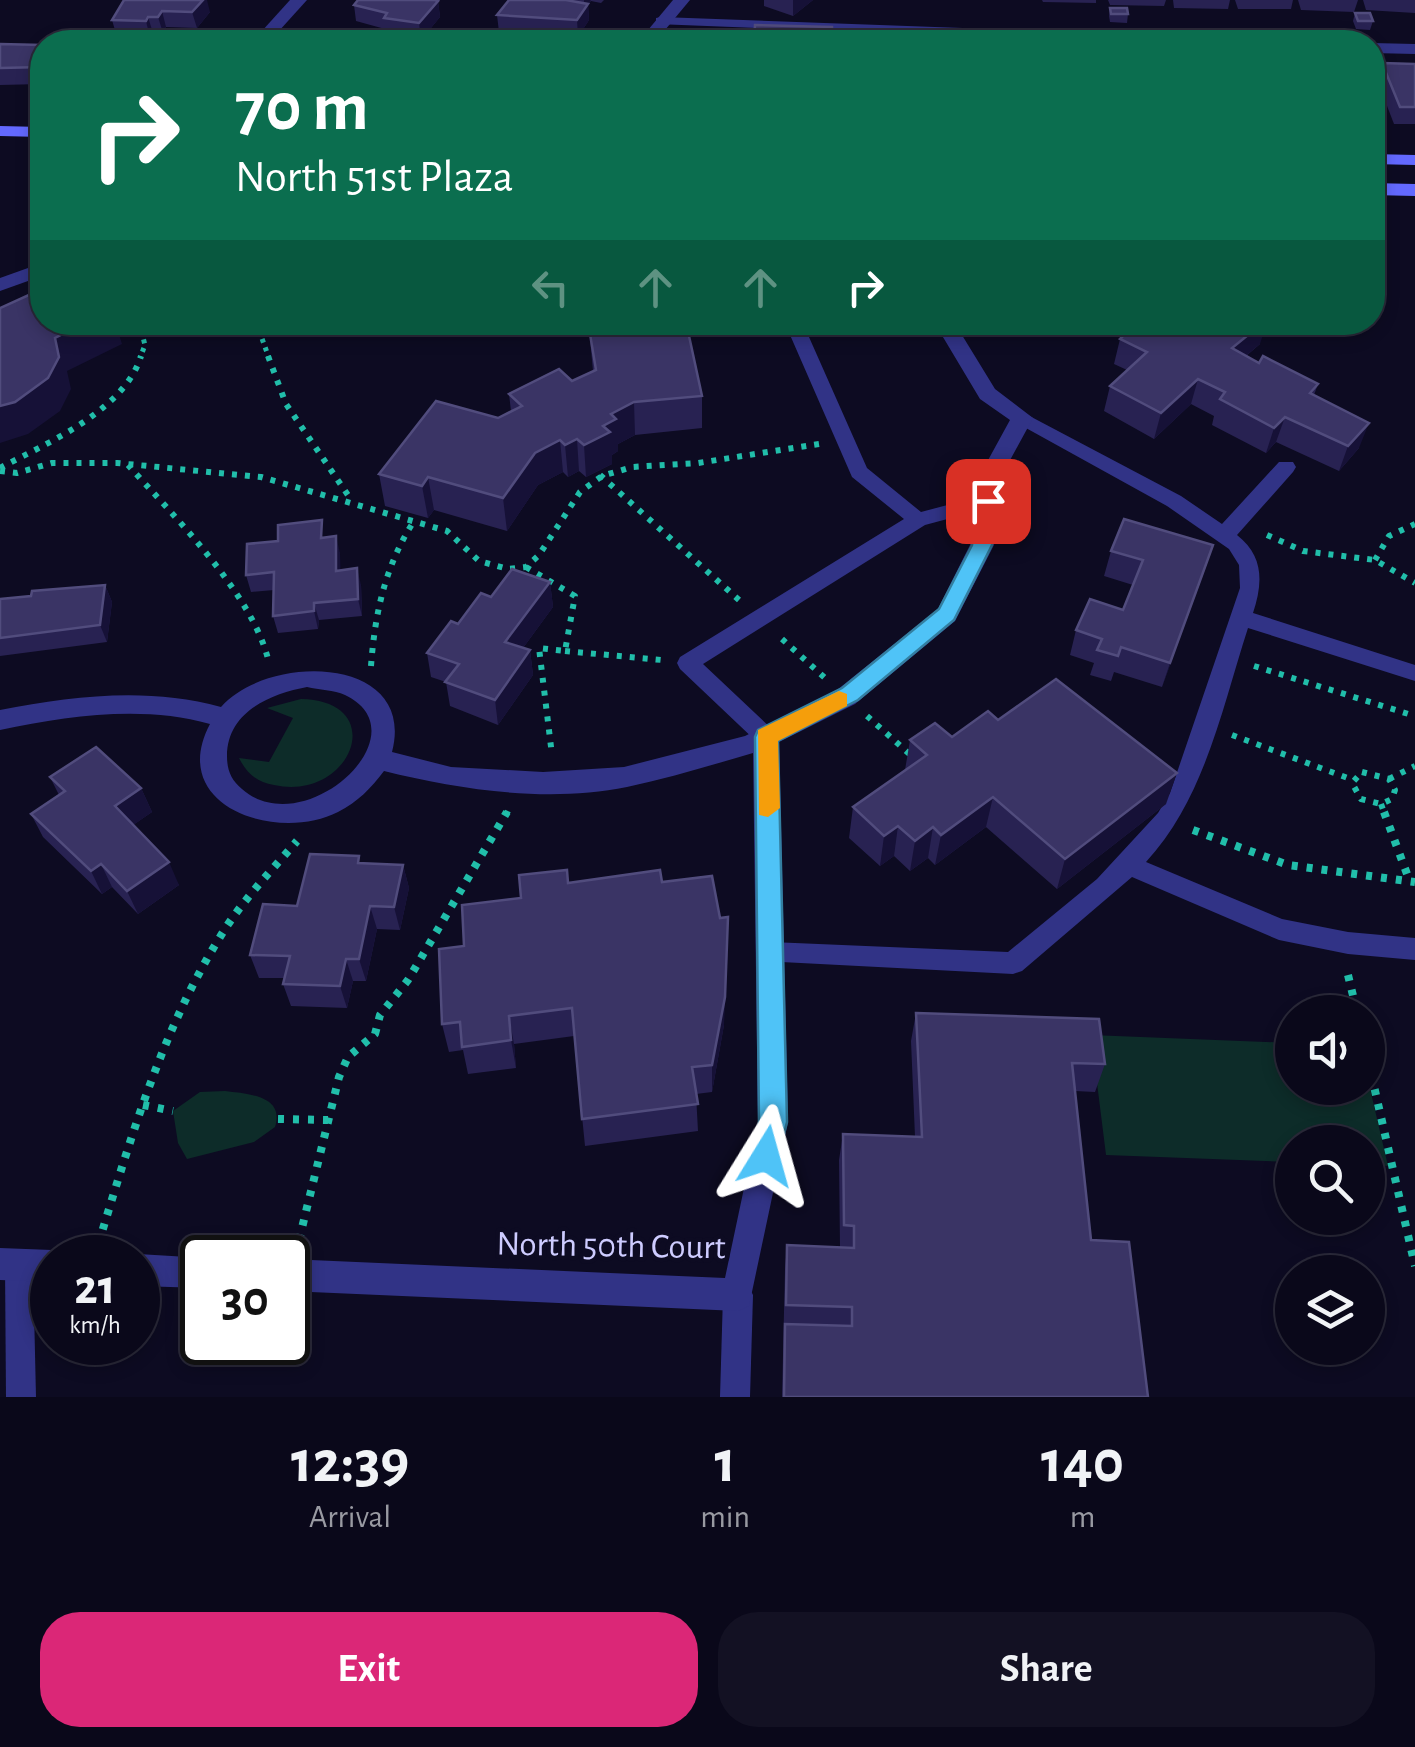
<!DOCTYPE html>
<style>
body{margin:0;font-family:"Alegreya Sans",sans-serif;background:#131123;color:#f1f3f6;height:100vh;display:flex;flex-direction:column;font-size:38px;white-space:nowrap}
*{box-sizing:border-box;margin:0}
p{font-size:32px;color:#999aa2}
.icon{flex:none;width:55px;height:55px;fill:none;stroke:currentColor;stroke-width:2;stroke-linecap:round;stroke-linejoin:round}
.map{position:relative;height:1397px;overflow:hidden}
.drawer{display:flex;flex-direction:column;background:#0a081a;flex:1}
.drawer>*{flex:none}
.banner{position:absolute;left:30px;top:30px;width:1355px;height:305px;border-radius:40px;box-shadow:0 5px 15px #0003,0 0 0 2px #2a2939;background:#0b6e4f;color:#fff;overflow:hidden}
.tools{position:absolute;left:1275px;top:995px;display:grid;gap:20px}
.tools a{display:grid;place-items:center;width:110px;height:110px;border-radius:50%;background:#0a081a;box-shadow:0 5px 15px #0003,0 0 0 2px #2a2939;font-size:50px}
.speed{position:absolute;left:30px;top:1235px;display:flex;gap:20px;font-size:50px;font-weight:700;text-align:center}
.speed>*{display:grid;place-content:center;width:130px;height:130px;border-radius:50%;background:#0a081a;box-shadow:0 5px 15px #0003,0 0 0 2px #2a2939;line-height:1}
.speed small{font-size:25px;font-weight:400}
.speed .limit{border:5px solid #111;border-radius:15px;background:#fff;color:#111}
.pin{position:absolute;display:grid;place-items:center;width:85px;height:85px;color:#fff;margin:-42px;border-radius:20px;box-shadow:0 5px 15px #0006}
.me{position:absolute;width:110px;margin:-55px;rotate:8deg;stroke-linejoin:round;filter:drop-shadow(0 0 8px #0008)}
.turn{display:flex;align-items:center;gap:35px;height:210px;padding:0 40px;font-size:45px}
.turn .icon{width:130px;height:130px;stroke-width:2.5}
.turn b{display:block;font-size:70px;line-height:85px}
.lanes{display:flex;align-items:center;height:95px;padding:0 40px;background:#0003;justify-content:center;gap:50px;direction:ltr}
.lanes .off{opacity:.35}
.eta{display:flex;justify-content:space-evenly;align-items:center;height:170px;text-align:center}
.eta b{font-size:60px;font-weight:700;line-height:70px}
.action{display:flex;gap:20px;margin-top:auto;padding:20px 40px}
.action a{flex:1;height:115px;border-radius:40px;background:#db2777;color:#fff;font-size:40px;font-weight:700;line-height:115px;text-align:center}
.action a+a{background:#131123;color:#f1f3f6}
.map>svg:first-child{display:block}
</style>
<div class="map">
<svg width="1415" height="1397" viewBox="0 0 1415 1397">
<rect width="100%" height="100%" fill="#0d0b22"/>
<g fill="#0d2c29">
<path d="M301,699c90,2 50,103 -27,86 -17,-3 -27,-11 -35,-27l30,4 24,-44 -26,-10z"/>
<polygon points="1091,1035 1292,1043 1292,1088 1368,1088 1368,1080 1388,1166 1368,1165 1368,1142 1292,1142 1292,1162 1106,1155"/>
<path d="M225,1091c23,3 60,4 50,36l-21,15 -67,17 -9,-16 -5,-32 27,-19z"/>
</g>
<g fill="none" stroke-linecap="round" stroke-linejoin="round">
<g stroke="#21beaa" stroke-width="5" stroke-dasharray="4 5" stroke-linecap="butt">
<polyline points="139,322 145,345 140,358"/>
<polyline points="256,322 269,358"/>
</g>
<g stroke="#21beaa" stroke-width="6" stroke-dasharray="5 8" stroke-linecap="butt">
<polyline points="268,356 286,404 352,501"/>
<path d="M128,465c45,50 124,129 140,194"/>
<path d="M0,468c47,-25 124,-57 141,-112"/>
<polyline points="0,471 17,473 52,463 117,463 261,477 447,531 479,561 508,569 526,567 539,555 580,492 602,476 632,467 698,463 819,444"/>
<polyline points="600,475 739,600"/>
<polyline points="1267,535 1303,551 1375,560 1415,583"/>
<polyline points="1375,560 1389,536 1415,524"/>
<polyline points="526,567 575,596 565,651 539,648 552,755"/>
<polyline points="782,639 825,678"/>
<polyline points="565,651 662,660"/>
<path d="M371,666c4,-53 14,-100 43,-145"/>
<polyline points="1254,666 1415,716"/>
<polyline points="867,716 914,758"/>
<polyline points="1232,735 1353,780"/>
<polygon points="1362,772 1389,779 1395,790 1392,799 1381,804 1361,799 1352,783"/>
<polyline points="1389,779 1415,766"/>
<polyline points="1381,804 1385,815"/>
<polyline points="506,815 508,811"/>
</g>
<g stroke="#21beaa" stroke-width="8" stroke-dasharray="6 9" stroke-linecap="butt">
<polyline points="1384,812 1410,882"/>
<polyline points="1193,830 1288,865 1415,882"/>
<polyline points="1348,975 1357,1012"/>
<polyline points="1368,1060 1415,1266"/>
<polyline points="143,1105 173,1111"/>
<polyline points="278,1119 328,1120"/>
<polyline points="299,1240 339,1077 348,1057 375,1034 380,1015 408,980 507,812"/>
<path d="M94,1258c34,-110 65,-223 126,-321 21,-35 50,-65 77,-96"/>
</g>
<g fill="#313386" fill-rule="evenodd">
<polygon points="661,17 1206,37 1214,42 1102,42 656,24 656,18"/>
<polygon points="1372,43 1415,44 1415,54 1372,53"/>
<polygon points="790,322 808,322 805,328 867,468 921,512 989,494 999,501 996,506 925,525 703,664 774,731 777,737 774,743 758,743 680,669 677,663 680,657 904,519 852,477 787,328"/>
<path d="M1022,412l159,84 41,28 57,-62h14l3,5 -3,5 -56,63c27,21 26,48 16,78l162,52v16l-167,-53c-26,80 -43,170 -102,234l136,57 66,13 67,6v22l-67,-6 -69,-14 -147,-63 -110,94 -9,3 -251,-13 -4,-8 4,-8 9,-3 237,10 89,-73 61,-66 12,-20 70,-205 -1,-23 -10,-16 -62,-43 -152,-84 -3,-4z"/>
<polygon points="19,1251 29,1255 33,1265 36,1397 6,1397 5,1265 9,1255"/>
<polygon points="738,1280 748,1285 753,1295 750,1397 720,1397 723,1295 728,1285"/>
</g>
<g fill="#313386" fill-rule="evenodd">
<polygon points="290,0 307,0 269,42 252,42"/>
<polygon points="673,0 690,0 655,42 638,42"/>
<polygon points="42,263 42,276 0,291 0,278"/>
<path d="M934,322h20l41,67 38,29 -30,55 -9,72 -39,76 -100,83 -76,38 9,380 -39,184 -11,5 -450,-20v-32l437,19 33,-156 -5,-369c-41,12 -84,25 -126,34 -79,16 -166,3 -243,-16 -13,17 -26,31 -46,41 -60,31 -172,-5 -128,-88 -68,-19 -142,-8 -210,6v-20c73,-14 147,-23 221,-3 49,-55 196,-51 171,45l59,15 92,5 81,-5 121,-31 92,-46 101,-81 32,-64 11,-72 29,-53 -30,-21zM307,687c12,3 27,3 38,8 80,38 -41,149 -103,94 -11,-9 -15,-19 -15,-33 0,-44 43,-62 80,-69z"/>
<polygon points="0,1248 52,1250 65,1258 52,1258 52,1282 0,1280"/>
<polygon points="138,1254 205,1258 202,1288 138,1286 138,1258 130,1258"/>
</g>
<g fill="#6369ff" fill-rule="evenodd">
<polygon points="0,126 42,127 42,137 0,136"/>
<polygon points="1372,154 1415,155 1415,165 1372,164"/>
<polygon points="1372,183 1415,184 1415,196 1372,195"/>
</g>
</g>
<g fill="#282252">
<polygon points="124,0 210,12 197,28 166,27 163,33 153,33 150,38 117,37 112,20"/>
<polygon points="509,0 604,0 601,3 591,1 588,4 589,20 578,37 499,32 497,15"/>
<polygon points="764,0 813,0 793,16 764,6"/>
<polygon points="1042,0 1096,0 1096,3 1043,2"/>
<polygon points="1108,0 1166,0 1164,6 1110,5"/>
<polygon points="1173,0 1230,0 1228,9 1174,8"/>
<polygon points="1235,0 1293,0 1291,9 1238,9"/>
<polygon points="1298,0 1358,0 1354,12 1301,10"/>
<polygon points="1363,0 1415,0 1415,13 1366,10"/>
<polygon points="438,1 440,17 421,40 386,34 385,29 356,21 354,5"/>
<polygon points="1110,8 1128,14 1127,23 1110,22 1109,16"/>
<polygon points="1355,13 1373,21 1370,30 1356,29 1353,21"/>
<polygon points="0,44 42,45 42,84 0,85"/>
<polygon points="1382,63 1415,64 1415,124 1394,124 1377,80"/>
<polygon points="1179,325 1260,344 1246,356 1259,363 1318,384 1314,395 1359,448 1339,471 1276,442 1266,453 1212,425 1214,416 1191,404 1154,439 1104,411 1110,386 1127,370 1114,364 1120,339"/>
<polygon points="589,328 702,396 702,428 635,435 618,444 618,451 612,455 612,464 586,477 579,471 568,477 563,472 538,485 507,531 434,510 428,518 385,506 379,474 511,411 509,394 572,381 593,371"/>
<polygon points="326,537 340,553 340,570 361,585 362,616 319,620 318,629 278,633 273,616 274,590 251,592 246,575"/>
<polygon points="1213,545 1162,687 1114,672 1111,681 1090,675 1094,663 1070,655 1076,630 1123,610 1133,585 1104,576 1111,551"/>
<polygon points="550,582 553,607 523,648 530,650 533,675 498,725 450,706 446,682 431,677 427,653 458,624 491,597"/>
<polygon points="105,585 112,602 107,642 0,656 0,599 31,596"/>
<polygon points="998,720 1166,804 1057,889 986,827 935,865 928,858 910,871 894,856 880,866 849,838 853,807 905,770 910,740 952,737"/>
<polygon points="50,777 141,788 152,812 133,825 179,885 138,914 112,887 102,894 43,837 31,814 59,795"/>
<polygon points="362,863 403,865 409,888 400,930 377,929 366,981 353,981 347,1008 291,1006 283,984 284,978 259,978 250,955 297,906"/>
<polygon points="567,870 569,883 662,882 724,1025 712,1092 696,1094 698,1131 585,1146 574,1036 514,1044 516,1068 468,1074 463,1050 449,1052 442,1024 464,946 521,898"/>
<polygon points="916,1013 1105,1064 1095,1092 1075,1091 1091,1240 1148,1397 782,1397 785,1269 787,1245 840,1247 839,1160 843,1134 915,1137 911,1041"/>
</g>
<g fill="#161137">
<polygon points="203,0 207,0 210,12 197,28 192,12"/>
<polygon points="584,0 591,0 588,4 589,20 578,37 577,20 584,8"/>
<polygon points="793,0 813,0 793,16"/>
<polygon points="438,1 440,17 421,40 419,23"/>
<polygon points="162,11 166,27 163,33 158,17"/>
<polygon points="148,17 153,33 150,38 146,21"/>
<polygon points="87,322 115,322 122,344 67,371 71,389 60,411 28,434 0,443 0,406 55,338"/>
<polygon points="1264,322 1267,322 1260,344 1224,374 1232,348"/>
<polygon points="1198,379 1191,404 1154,439 1161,413"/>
<polygon points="634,402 635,435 618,444 618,451 612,455 612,464 586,477 584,445 603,426 611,414"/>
<polygon points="1285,417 1276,442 1266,453 1274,428"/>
<polygon points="1369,423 1359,448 1339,471 1348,446"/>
<polygon points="577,439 579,471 568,477 565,445"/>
<polygon points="560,440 563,472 538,485 507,531 503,498 535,453"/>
<polygon points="428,477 434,510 428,518 422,486"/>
<polygon points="336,536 340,553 341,588 336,571"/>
<polygon points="1213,545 1205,570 1162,687 1170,663"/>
<polygon points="357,568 361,585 362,616 358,599"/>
<polygon points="550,582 553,607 509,667 505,642"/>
<polygon points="105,585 112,602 107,642 100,625"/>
<polygon points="314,603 319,620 318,629 314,611"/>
<polygon points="530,650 533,675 498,725 495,700"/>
<polygon points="1177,773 1166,804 1057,889 1065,859"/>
<polygon points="141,788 152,812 126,830 115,806"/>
<polygon points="993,797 986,827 935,865 941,835"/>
<polygon points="898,826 894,856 880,866 884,836"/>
<polygon points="933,827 928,858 910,871 915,841"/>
<polygon points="169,862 179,885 138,914 127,891"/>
<polygon points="101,864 112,887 102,894 91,871"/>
<polygon points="403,865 409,888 400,930 394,907"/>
<polygon points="370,906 377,929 366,981 359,959"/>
<polygon points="728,947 724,1025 712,1092 712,1065"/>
<polygon points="346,959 353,981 347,1008 340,986"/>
<polygon points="509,1016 514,1044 516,1068 511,1040"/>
</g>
<g fill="#3a3465" stroke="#514c7d" stroke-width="2.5">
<polygon points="124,0 203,0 192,12 162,11 158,17 148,17 146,21 112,20"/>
<polygon points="358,0 435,0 438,1 419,23 384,18 387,13 354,5"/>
<polygon points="509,0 566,0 588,4 577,20 497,15"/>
<polygon points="1110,8 1127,8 1128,14 1111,14"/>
<polygon points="1355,13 1370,13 1373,21 1358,21"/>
<polygon points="755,25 832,27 832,42 754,42"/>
<polygon points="980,32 1059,34 1060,42 981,42"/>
<polygon points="1208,37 1287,40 1288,42 1210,42"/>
<polygon points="0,44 42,45 42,67 0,68"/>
<polygon points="1382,63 1415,64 1415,107 1400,107"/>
<polygon points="42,289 42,322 87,322 55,338 59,357 48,378 15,402 0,406 0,308"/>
<polygon points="646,322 686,322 702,396 634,402 611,414 616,419 603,426 610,432 584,445 577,439 565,445 560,440 535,453 503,498 428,477 422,486 379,474 436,401 498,418 522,406 509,394 559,369 572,381 596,370 589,328"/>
<polygon points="1137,322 1175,322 1179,325 1182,322 1264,322 1232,348 1259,363 1263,356 1318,384 1310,393 1369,423 1348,446 1285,417 1274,428 1220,399 1225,392 1198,379 1161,413 1110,386 1147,352 1120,339"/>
<polygon points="1124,519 1213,545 1170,663 1121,647 1118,656 1097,650 1102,639 1076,630 1090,599 1123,610 1143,560 1111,551"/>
<polygon points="322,520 321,538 336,536 336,571 357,568 358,599 314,603 314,611 273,616 274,572 246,575 247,544 278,541 278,525"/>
<polygon points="512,569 550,582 505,642 530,650 495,700 445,682 459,664 427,653 451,621 458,624 481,593 491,597"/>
<polygon points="105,585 100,625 0,638 0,599 31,596 32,591"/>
<polygon points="1056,679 1177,773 1065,859 993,797 941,835 933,827 915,841 898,826 884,836 853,807 927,755 910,740 935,723 952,737 988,711 998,720"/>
<polygon points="96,747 141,788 115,806 169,862 127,891 101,864 91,871 31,814 65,791 50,777"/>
<polygon points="310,854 359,856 358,863 403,865 394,907 370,906 359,959 346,959 340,986 283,984 290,956 250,955 263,904 297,906"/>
<polygon points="567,870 568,883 660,870 662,882 712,876 720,918 728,917 725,997 712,1065 692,1067 698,1104 582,1119 572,1008 509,1016 511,1040 462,1047 460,1022 442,1024 439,949 464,946 462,905 521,898 519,875"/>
<polygon points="916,1013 1099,1019 1105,1064 1072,1063 1091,1240 1129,1242 1148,1397 784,1397 785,1324 852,1326 852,1307 786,1305 787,1245 854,1248 854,1226 844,1225 843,1134 922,1137"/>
</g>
<polygon fill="#4fc3f7" stroke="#337fa1" stroke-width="2.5" points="988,494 999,501 992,545 954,620 858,700 778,741 787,1122 776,1166 766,1170 756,1166 752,1156 759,1122 755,737 758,730 842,688 939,609 972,545 978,501"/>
<polygon fill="#f59e0b" points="839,691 847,694 847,706 778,741 780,808 768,817 759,815 758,730"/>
<g text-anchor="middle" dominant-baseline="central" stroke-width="9" stroke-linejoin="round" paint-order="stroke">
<g font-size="35" fill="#ceccff" stroke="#0d0b22">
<text transform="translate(611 1246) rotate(1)">North 50th Court</text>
</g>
</g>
</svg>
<div class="tools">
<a><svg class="icon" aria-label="sound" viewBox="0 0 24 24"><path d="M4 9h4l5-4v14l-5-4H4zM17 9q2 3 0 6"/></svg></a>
<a><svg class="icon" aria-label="search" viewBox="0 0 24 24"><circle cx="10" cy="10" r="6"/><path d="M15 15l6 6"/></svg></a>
<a><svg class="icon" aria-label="layers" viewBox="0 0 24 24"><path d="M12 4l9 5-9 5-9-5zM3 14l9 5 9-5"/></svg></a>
</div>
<div class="speed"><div>21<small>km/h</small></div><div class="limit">30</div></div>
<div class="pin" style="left:988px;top:501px;background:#d93025"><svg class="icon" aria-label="arrive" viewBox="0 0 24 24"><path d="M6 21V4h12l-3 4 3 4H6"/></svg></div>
<svg class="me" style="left:766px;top:1156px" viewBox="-20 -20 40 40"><path d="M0-17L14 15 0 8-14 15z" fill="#4fc3f7" stroke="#fff" stroke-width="4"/></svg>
<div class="banner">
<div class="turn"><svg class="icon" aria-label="right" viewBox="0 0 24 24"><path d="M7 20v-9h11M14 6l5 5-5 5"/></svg><div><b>70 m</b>North 51st Plaza</div></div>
<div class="lanes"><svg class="icon off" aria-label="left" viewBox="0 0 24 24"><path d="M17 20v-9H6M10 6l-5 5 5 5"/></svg><svg class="icon off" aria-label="ahead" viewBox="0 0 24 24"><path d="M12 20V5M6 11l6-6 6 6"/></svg><svg class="icon off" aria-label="ahead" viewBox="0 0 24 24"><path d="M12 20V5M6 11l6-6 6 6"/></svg><svg class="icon" aria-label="right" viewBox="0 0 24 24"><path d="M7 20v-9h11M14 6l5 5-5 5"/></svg></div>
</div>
</div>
<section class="drawer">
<div class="eta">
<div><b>12:39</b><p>Arrival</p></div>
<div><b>1</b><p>min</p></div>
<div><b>140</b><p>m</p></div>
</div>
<div class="action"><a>Exit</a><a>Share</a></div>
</section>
